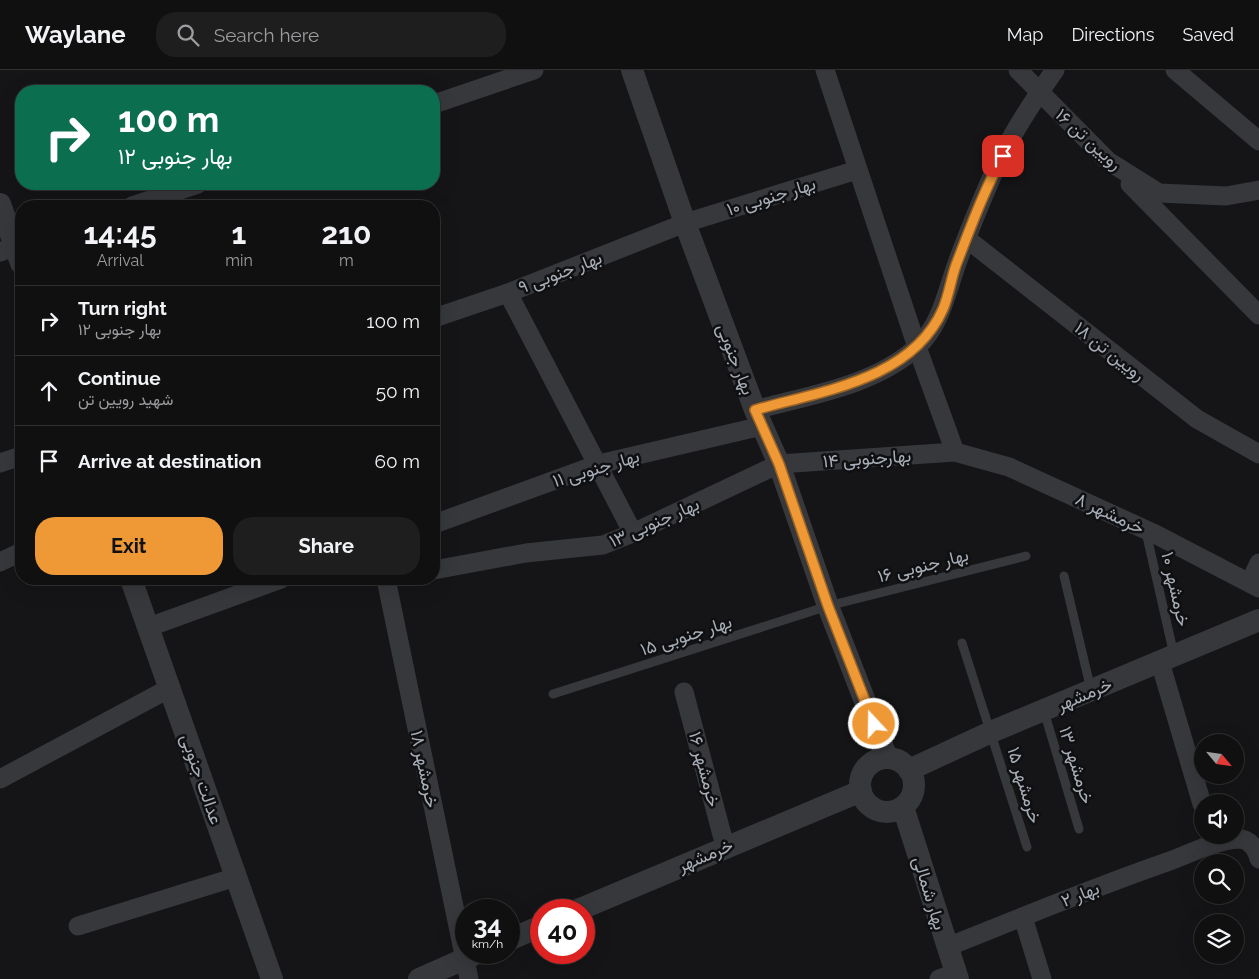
<!DOCTYPE html>
<meta charset="utf-8">
<style>
body{margin:0;font-family:Raleway,Vazirmatn,sans-serif;background:#1e1e1f;color:#f1f3f6;height:100vh;display:flex;flex-direction:column;font-size:19px;white-space:nowrap}
*{box-sizing:border-box;margin:0}
p{font-size:16px;color:#9c9d9f}
.icon{flex:none;width:28px;height:28px;fill:none;stroke:currentColor;stroke-width:2;stroke-linecap:round;stroke-linejoin:round}
.map{position:relative;flex:1;overflow:hidden}
.side{position:absolute;left:15px;top:130px;width:425px;height:385px;display:flex;flex-direction:column;background:#101011;border-radius:20px;box-shadow:0 5px 20px #0002,0 0 0 1px #303031}
.side>*{flex:none}
.guide{position:absolute;left:15px;top:15px;width:425px;height:105px;border-radius:20px;box-shadow:0 5px 20px #0002,0 0 0 1px #303031;background:#0b6e4f;color:#fff;overflow:hidden}
.needle{width:32px;rotate:119deg}
.tools{position:absolute;left:1194px;top:664px;display:grid;gap:10px}
.tools a{display:grid;place-items:center;width:50px;height:50px;border-radius:50%;background:#101011;box-shadow:0 5px 20px #0002,0 0 0 1px #303031;font-size:25px}
.speed{position:absolute;left:455px;top:829px;display:flex;gap:10px;font-size:25px;font-weight:700;text-align:center}
.speed>*{display:grid;place-content:center;width:65px;height:65px;border-radius:50%;background:#101011;box-shadow:0 5px 20px #0002,0 0 0 1px #303031;line-height:1}
.speed small{font-size:12px;font-weight:400}
.speed .limit{border:8px solid #d22;background:#fff;color:#111}
.pin{position:absolute;display:grid;place-items:center;width:42px;height:42px;color:#fff;margin:-21px;border-radius:10px;box-shadow:0 2px 8px #0006}
.me{position:absolute;width:55px;margin:-28px;rotate:339deg;stroke-linejoin:round;filter:drop-shadow(0 0 4px #0008)}
.turn{display:flex;align-items:center;gap:18px;height:105px;padding:0 20px;font-size:22px}
.turn .icon{width:65px;height:65px;stroke-width:2.5}
.turn b{display:block;font-size:35px;line-height:42px}
.eta{display:flex;justify-content:space-evenly;align-items:center;height:85px;text-align:center}
.eta b{font-size:30px;font-weight:700;line-height:35px}
.primary-button{display:flex;gap:10px;margin-top:auto;padding:10px 20px}
.primary-button a{flex:1;height:58px;border-radius:20px;background:#ee9836;color:#111;font-size:20px;font-weight:700;line-height:58px;text-align:center}
.primary-button a+a{background:#1e1e1f;color:#f1f3f6}
ul{padding:0;list-style:none}
li{display:flex;align-items:center;gap:15px;height:70px;padding:0 20px;border-top:1px solid #303031}
li div{flex:1}
li b{display:block;font-size:19px}
li em{font-style:normal}
header{display:flex;align-items:center;gap:30px;box-sizing:border-box;height:70px;padding:0 25px;background:#101011;border-bottom:1px solid #303031}
header strong{font-size:24px}
nav{display:flex;gap:28px;margin-inline-start:auto;font-size:18px}
.search{width:350px;height:45px;background:#1e1e1f;display:flex;align-items:center;gap:12px;box-sizing:border-box;padding:0 18px;border-radius:20px;color:#9c9d9f;font-size:19px}
.map>svg:first-child{display:block}
</style>
<header>
<strong>Waylane</strong>
<div class="search"><svg class="icon" aria-label="search" viewBox="0 0 24 24"><circle cx="10" cy="10" r="6"/><path d="M15 15l6 6"/></svg>Search here</div>
<nav><a>Map</a><a>Directions</a><a>Saved</a></nav>
</header>
<div class="map">
<svg width="1259" height="909" viewBox="0 0 1259 909">
<rect width="100%" height="100%" fill="#151517"/>
<g fill="none" stroke-linecap="round" stroke-linejoin="round">
<g stroke="#36383c" stroke-width="9">
<polyline points="1146,462 1174,585"/>
<polyline points="1064,506 1091,620"/>
<polyline points="962,573 1027,777"/>
<polyline points="553,624 828,536 1026,486"/>
<polyline points="1044,641 1079,759"/>
</g>
<g stroke="#36383c" stroke-width="19">
<polyline points="825,0 917,277 955,382"/>
<polyline points="1018,0 1108,91 1159,123 1226,126 1259,120"/>
<polyline points="1175,0 1259,71"/>
<polyline points="434,34 534,0"/>
<polyline points="1130,114 1259,245"/>
<polyline points="132,136 198,114"/>
<polyline points="967,169 1197,349 1259,384"/>
<polyline points="0,182 21,174"/>
<polyline points="508,223 633,463"/>
<polyline points="434,248 508,223 685,153 857,100"/>
<path d="M755,340c54,-15 119,-24 162,-63 23,-21 29,-52 39,-81 11,-31 24,-62 37,-92 15,-35 40,-73 62,-104"/>
<polyline points="0,393 21,386"/>
<polyline points="434,454 599,394 762,356"/>
<polyline points="0,492 21,482"/>
<polyline points="434,500 526,483 603,475 633,463 779,394 955,382 1009,397 1155,464 1259,518"/>
<polyline points="386,509 469,909"/>
<polyline points="1250,512 1259,493"/>
<polyline points="149,557 281,509"/>
<polyline points="1160,592 1202,734"/>
<polyline points="684,622 725,776"/>
<polyline points="0,709 170,618"/>
<polyline points="1023,847 1042,909"/>
<polyline points="78,856 236,807"/>
<path d="M947,877c73,-29 145,-59 220,-85 22,-8 49,-22 72,-23 11,0 18,11 20,20"/>
<polyline points="939,909 956,903"/>
</g>
<g stroke="#36383c" stroke-width="22">
<polyline points="632,0 685,153 755,340 779,394 828,536 887,688"/>
<polyline points="0,134 21,193"/>
<polyline points="131,509 272,909"/>
<circle cx="887" cy="715" r="27"/>
<polyline points="909,700 991,662 1259,550"/>
<polyline points="903,737 958,909"/>
<polyline points="578,840 861,721"/>
<polyline points="509,870 541,856"/>
<polyline points="419,909 480,882"/>
</g>
</g>
<g fill="none" stroke-linecap="round" stroke-linejoin="round">
<defs>
<path id="route" d="M874,654l-46,-118 -49,-142 -24,-54c66,-19 157,-30 188,-101 6,-14 8,-30 13,-44 14,-36 28,-75 47,-109"/>
</defs>
<use href="#route" stroke="#9b6323" stroke-width="12"/>
<use href="#route" stroke="#ee9836" stroke-width="9"/>
</g>
<g text-anchor="middle" dominant-baseline="central" stroke-width="5" stroke-linejoin="round" paint-order="stroke">
<g font-size="18" fill="#a7aeb7" stroke="#101012">
<text transform="translate(1089 69) rotate(42)">رویین تن ۱۶</text>
<text transform="translate(771 126) rotate(-17)">بهار جنوبی ۱۰</text>
<text transform="translate(560 202) rotate(-21)">بهار جنوبی ۹</text>
<text transform="translate(1110 281) rotate(38)">رویین تن ۱۸</text>
<text transform="translate(736 289) rotate(69)">بهار جنوبی</text>
<text transform="translate(867 388) rotate(-4)">بهارجنوبی ۱۴</text>
<text transform="translate(596 398) rotate(-17)">بهار جنوبی ۱۱</text>
<text transform="translate(1110 443) rotate(25)">خرمشهر ۸</text>
<text transform="translate(654 452) rotate(-24)">بهار جنوبی ۱۳</text>
<text transform="translate(923 495) rotate(-14)">بهار جنوبی ۱۶</text>
<text transform="translate(1176 519) rotate(77)">خرمشهر ۱۰</text>
<text transform="translate(686 565) rotate(-18)">بهار جنوبی ۱۵</text>
<text transform="translate(1084 624) rotate(-23)">خرمشهر</text>
<text transform="translate(1077 695) rotate(73)">خرمشهر ۱۳</text>
<text transform="translate(425 699) rotate(78)">خرمشهر ۱۸</text>
<text transform="translate(705 699) rotate(75)">خرمشهر ۱۶</text>
<text transform="translate(202 709) rotate(71)">عدالت جنوبی</text>
<text transform="translate(1025 715) rotate(73)">خرمشهر ۱۵</text>
<text transform="translate(705 785) rotate(-23)">خرمشهر</text>
<text transform="translate(930 823) rotate(73)">بهار شمالی</text>
<text transform="translate(1080 824) rotate(-22)">بهار ۲</text>
</g>
</g>
</svg>
<div class="tools">
<a><svg class="needle" viewBox="-14 -14 28 28"><path d="M0-13l5 13h-10z" fill="#e53935"/><path d="M0 13l5-13h-10z" fill="#9c9d9f"/></svg></a>
<a><svg class="icon" aria-label="sound" viewBox="0 0 24 24"><path d="M4 9h4l5-4v14l-5-4H4zM17 9q2 3 0 6"/></svg></a>
<a><svg class="icon" aria-label="search" viewBox="0 0 24 24"><circle cx="10" cy="10" r="6"/><path d="M15 15l6 6"/></svg></a>
<a><svg class="icon" aria-label="layers" viewBox="0 0 24 24"><path d="M12 4l9 5-9 5-9-5zM3 14l9 5 9-5"/></svg></a>
</div>
<div class="speed"><div>34<small>km/h</small></div><div class="limit">40</div></div>
<div class="pin" style="left:1003px;top:86px;background:#d93025"><svg class="icon" aria-label="arrive" viewBox="0 0 24 24"><path d="M6 21V4h12l-3 4 3 4H6"/></svg></div>
<svg class="me" style="left:874px;top:654px" viewBox="-20 -20 40 40"><circle r="17" fill="#ee9836" stroke="#fff" stroke-width="3"/><path d="M0-11L8 9 0 5-8 9z" fill="#fff"/></svg>
<div class="guide">
<div class="turn"><svg class="icon" aria-label="right" viewBox="0 0 24 24"><path d="M7 20v-9h11M14 6l5 5-5 5"/></svg><div><b>100 m</b>بهار جنوبی ۱۲</div></div>
</div>
<section class="side">
<div class="eta">
<div><b>14:45</b><p>Arrival</p></div>
<div><b>1</b><p>min</p></div>
<div><b>210</b><p>m</p></div>
</div>
<ul>
<li><svg class="icon" aria-label="right" viewBox="0 0 24 24"><path d="M7 20v-9h11M14 6l5 5-5 5"/></svg><div><b>Turn right</b><p>بهار جنوبی ۱۲</p></div><em>100 m</em></li>
<li><svg class="icon" aria-label="ahead" viewBox="0 0 24 24"><path d="M12 20V5M6 11l6-6 6 6"/></svg><div><b>Continue</b><p>شهید رویین تن</p></div><em>50 m</em></li>
<li><svg class="icon" aria-label="arrive" viewBox="0 0 24 24"><path d="M6 21V4h12l-3 4 3 4H6"/></svg><div><b>Arrive at destination</b></div><em>60 m</em></li>
</ul>
<div class="primary-button"><a>Exit</a><a>Share</a></div>
</section>
</div>
